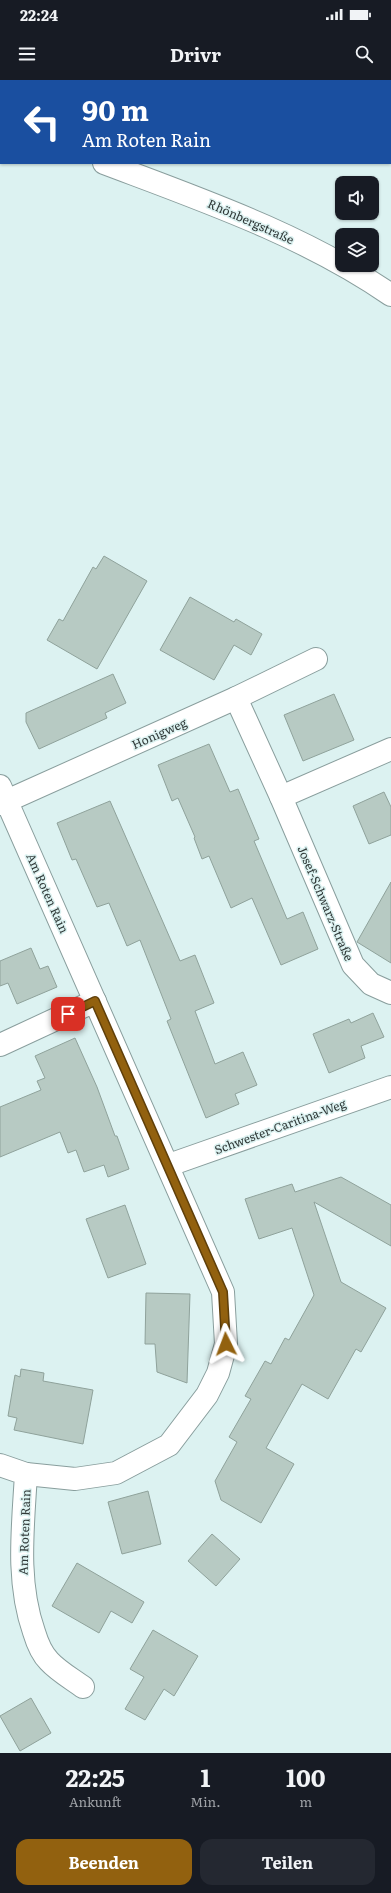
<!DOCTYPE html>
<html lang="de">
<meta charset="utf-8">
<style>
body{margin:0;font-family:Literata,serif;background:#242831;color:#f1f3f6;height:100vh;display:flex;flex-direction:column;font-size:15px;white-space:nowrap}
*{box-sizing:border-box;margin:0}
p{font-size:13px;color:#9ea1a6}
.icon{flex:none;width:22px;height:22px;fill:none;stroke:currentColor;stroke-width:2;stroke-linecap:round;stroke-linejoin:round}
.map{position:relative;height:1673px;overflow:hidden}
.panel{display:flex;flex-direction:column;background:#171b24;flex:1}
.panel>*{flex:none}
.top-card{position:absolute;left:0px;top:0px;width:391px;height:84px;box-shadow:0 1px 3px #0004;background:#1a4fa0;color:#fff;overflow:hidden}
.tools{position:absolute;left:335px;top:96px;display:grid;gap:8px}
.tools a{display:grid;place-items:center;width:44px;height:44px;border-radius:8px;background:#171b24;box-shadow:0 1px 3px #0004;font-size:20px}
.pin{position:absolute;display:grid;place-items:center;width:34px;height:34px;color:#fff;margin:-17px;border-radius:8px;box-shadow:0 2px 6px #0006}
.me{position:absolute;width:44px;margin:-22px;rotate:357deg;stroke-linejoin:round;filter:drop-shadow(0 0 3px #0008)}
.turn{display:flex;align-items:center;gap:14px;height:84px;padding:0 16px;font-size:18px}
.turn .icon{width:52px;height:52px;stroke-width:2.5}
.turn b{display:block;font-size:28px;line-height:34px}
.eta{display:flex;justify-content:space-evenly;align-items:center;height:68px;text-align:center}
.eta b{font-size:24px;font-weight:700;line-height:28px}
.cta{display:flex;gap:8px;margin-top:auto;padding:8px 16px}
.cta a{flex:1;height:46px;border-radius:12px;background:#92610f;color:#fff;font-size:16px;font-weight:700;line-height:46px;text-align:center}
.cta a+a{background:#242831;color:#f1f3f6}
.status{display:flex;justify-content:space-between;align-items:center;height:28px;padding:0 20px;background:#171b24;direction:ltr}
.status svg{height:11px;fill:currentColor}
header{display:flex;justify-content:space-between;align-items:center;height:52px;padding:0 16px;background:#171b24;font-size:18px;font-weight:700}
.map>svg:first-child{display:block}
</style>
<div class="status"><b>22:24</b><svg viewBox="0 0 49 12"><path d="M0 12V9h3v3zM5 12V6h3v6zM10 12V3h3v9zM15 12V0h3v12zM26 1h20v11H26zM47 4h2v5h-2z"/></svg></div>
<header><svg class="icon" aria-label="menu" viewBox="0 0 24 24"><path d="M4 6h16M4 12h16M4 18h16"/></svg>Drivr<svg class="icon" aria-label="search" viewBox="0 0 24 24"><circle cx="10" cy="10" r="6"/><path d="M15 15l6 6"/></svg></header>
<div class="map">
<svg width="391" height="1673" viewBox="0 0 391 1673">
<rect width="100%" height="100%" fill="#dcf2f1"/>
<g fill="#b7cac3" stroke="#8fa29b">
<polygon points="104,476 147,501 97,589 47,560 59,539 63,541 93,487 96,489"/>
<polygon points="190,517 234,542 236,539 262,554 251,575 234,565 214,600 160,570"/>
<polygon points="113,594 126,623 105,633 107,638 39,669 26,642 26,633"/>
<polygon points="334,614 354,660 303,681 284,635"/>
<polygon points="209,664 230,712 238,709 259,759 254,761 287,839 303,832 318,869 281,885 252,818 231,828 209,776 202,779 194,758 195,757 178,718 172,721 158,685"/>
<polygon points="384,712 391,727 391,755 369,764 353,726"/>
<polygon points="110,721 180,881 195,875 214,923 195,931 215,984 243,972 257,1005 235,1014 239,1024 206,1038 167,941 171,939 140,860 127,866 109,823 97,827 76,779 72,780 57,743"/>
<polygon points="391,802 391,883 357,862"/>
<polygon points="31,868 40,889 48,886 57,907 17,924 8,903 0,906 0,881"/>
<polygon points="373,933 384,957 361,966 365,978 329,993 313,954 349,939 351,943"/>
<polygon points="75,958 97,1007 115,1056 117,1056 129,1089 108,1097 104,1085 84,1092 76,1070 68,1073 60,1052 0,1077 0,1027 41,1010 37,1001 45,998 35,976"/>
<polygon points="341,1097 391,1125 391,1166 314,1122 341,1202 386,1228 361,1272 356,1269 328,1319 302,1304 266,1368 294,1384 261,1443 221,1420 215,1401 237,1362 229,1357 251,1319 245,1316 265,1281 271,1284 285,1258 289,1260 314,1215 292,1148 259,1159 245,1119 292,1104 295,1112"/>
<polygon points="125,1125 146,1184 108,1198 86,1139"/>
<polygon points="146,1213 190,1214 187,1303 157,1292 155,1264 145,1264"/>
<polygon points="21,1289 44,1293 43,1301 93,1310 83,1364 14,1350 17,1338 8,1336 15,1295 20,1297"/>
<polygon points="148,1411 161,1464 122,1474 108,1422"/>
<polygon points="212,1454 240,1479 216,1506 188,1481"/>
<polygon points="77,1483 144,1522 132,1543 111,1531 99,1553 52,1526"/>
<polygon points="153,1550 198,1576 174,1616 164,1609 145,1640 125,1629 144,1597 130,1589"/>
<polygon points="31,1618 51,1653 20,1671 0,1636"/>
</g>
<g fill="none" stroke-linecap="round" stroke-linejoin="round">
<defs>
<g id="minor">
<polyline points="0,45 1,45"/>
<path d="M104,83c98,37 200,72 287,132"/>
<polyline points="236,618 281,717 353,885 371,904 391,913"/>
<polyline points="0,706 223,1212 226,1264 218,1293 207,1315 169,1365 116,1393 75,1399 26,1394"/>
<polyline points="281,717 391,669"/>
<polyline points="0,724 236,618 316,579"/>
<polyline points="0,965 95,921"/>
<polyline points="169,1085 391,1007"/>
<path d="M0,1385l26,9c-3,53 -10,107 8,158 3,10 7,21 15,29 9,10 23,18 34,26"/>
</g>
</defs>
<use href="#minor" stroke="#899e9d" stroke-width="24"/>
<use href="#minor" stroke="#fff" stroke-width="22"/>
</g>
<g fill="none" stroke-linecap="round" stroke-linejoin="round">
<defs>
<polyline id="route" points="68,934 95,921 223,1212 226,1264"/>
</defs>
<use href="#route" stroke="#5f3f0a" stroke-width="10"/>
<use href="#route" stroke="#92610f" stroke-width="7"/>
</g>
<g text-anchor="middle" dominant-baseline="central" stroke-width="3" stroke-linejoin="round" paint-order="stroke">
<g font-size="12" fill="#303938" stroke="#dcf2f1">
<text transform="translate(251 141) rotate(24)">Rhönbergstraße</text>
<text transform="translate(159 653) rotate(-24)">Honigweg</text>
<text transform="translate(48 813) rotate(66)">Am Roten Rain</text>
<text transform="translate(326 823) rotate(67)">Josef-Schwarz-Straße</text>
<text transform="translate(280 1046) rotate(-20)">Schwester-Caritina-Weg</text>
<text transform="translate(24 1452) rotate(-88)">Am Roten Rain</text>
</g>
</g>
</svg>
<div class="tools">
<a><svg class="icon" aria-label="sound" viewBox="0 0 24 24"><path d="M4 9h4l5-4v14l-5-4H4zM17 9q2 3 0 6"/></svg></a>
<a><svg class="icon" aria-label="layers" viewBox="0 0 24 24"><path d="M12 4l9 5-9 5-9-5zM3 14l9 5 9-5"/></svg></a>
</div>
<div class="pin" style="left:68px;top:934px;background:#d93025"><svg class="icon" aria-label="arrive" viewBox="0 0 24 24"><path d="M6 21V4h12l-3 4 3 4H6"/></svg></div>
<svg class="me" style="left:226px;top:1264px" viewBox="-20 -20 40 40"><path d="M0-17L14 15 0 8-14 15z" fill="#92610f" stroke="#fff" stroke-width="4"/></svg>
<div class="top-card">
<div class="turn"><svg class="icon" aria-label="left" viewBox="0 0 24 24"><path d="M17 20v-9H6M10 6l-5 5 5 5"/></svg><div><b>90 m</b>Am Roten Rain</div></div>
</div>
</div>
<section class="panel">
<div class="eta">
<div><b>22:25</b><p>Ankunft</p></div>
<div><b>1</b><p>Min.</p></div>
<div><b>100</b><p>m</p></div>
</div>
<div class="cta"><a>Beenden</a><a>Teilen</a></div>
</section>
